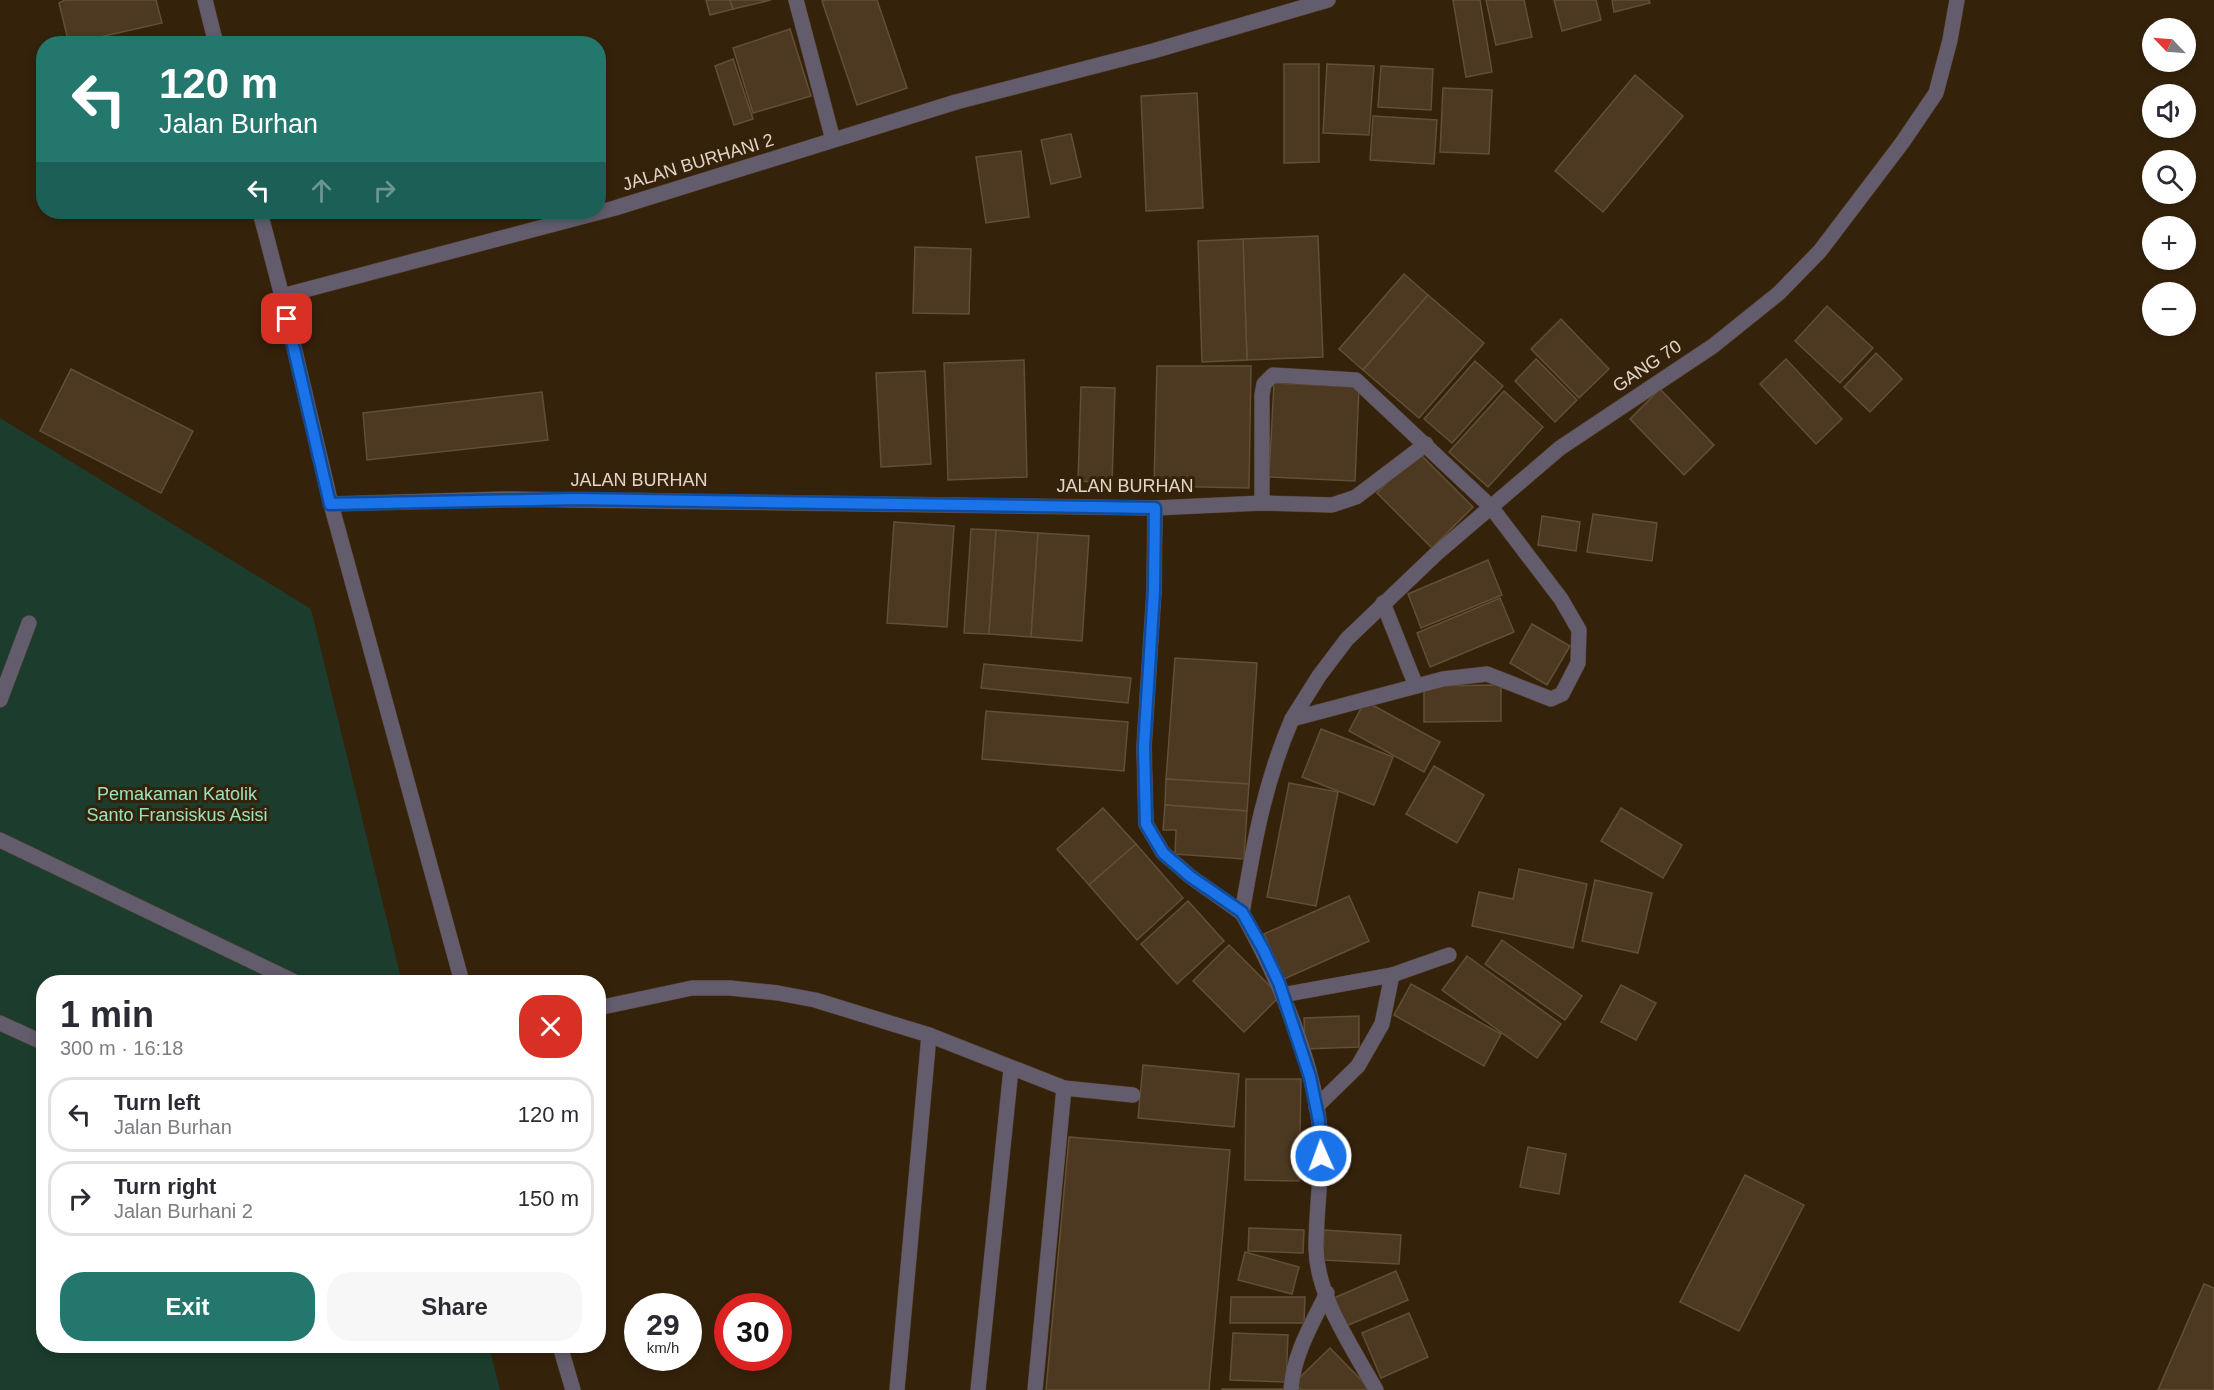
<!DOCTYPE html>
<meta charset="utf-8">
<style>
body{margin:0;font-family:Arial,sans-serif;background:#f7f7f7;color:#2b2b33;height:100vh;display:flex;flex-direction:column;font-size:22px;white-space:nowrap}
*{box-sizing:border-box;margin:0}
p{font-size:20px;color:#7c7c81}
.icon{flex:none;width:33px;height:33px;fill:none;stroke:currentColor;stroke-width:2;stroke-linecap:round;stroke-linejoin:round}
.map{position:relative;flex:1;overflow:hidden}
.side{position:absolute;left:36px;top:975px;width:570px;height:378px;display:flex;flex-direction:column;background:#fff;border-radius:24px;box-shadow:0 3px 9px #0003}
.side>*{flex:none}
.guide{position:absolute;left:36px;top:36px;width:570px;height:183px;border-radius:24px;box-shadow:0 3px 9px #0003;background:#23776c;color:#fff;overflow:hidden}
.needle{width:39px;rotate:295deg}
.tools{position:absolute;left:2142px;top:18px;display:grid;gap:12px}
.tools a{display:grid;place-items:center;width:54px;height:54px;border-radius:50%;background:#fff;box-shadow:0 3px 9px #0003;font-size:30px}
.speed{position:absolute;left:624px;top:1293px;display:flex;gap:12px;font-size:30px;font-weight:700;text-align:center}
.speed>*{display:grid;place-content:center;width:78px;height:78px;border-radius:50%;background:#fff;box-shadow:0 3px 9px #0003;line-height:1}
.speed small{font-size:15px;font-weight:400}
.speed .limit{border:9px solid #d22;background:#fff;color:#111}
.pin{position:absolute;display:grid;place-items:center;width:51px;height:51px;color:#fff;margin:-26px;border-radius:12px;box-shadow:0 3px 9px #0006}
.me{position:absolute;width:66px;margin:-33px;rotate:358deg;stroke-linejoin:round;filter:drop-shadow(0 0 4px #0008)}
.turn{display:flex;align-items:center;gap:21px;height:126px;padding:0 24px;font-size:27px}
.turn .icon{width:78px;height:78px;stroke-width:2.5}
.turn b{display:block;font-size:42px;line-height:51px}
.lanes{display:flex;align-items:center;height:57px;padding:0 24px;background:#0003;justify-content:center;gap:30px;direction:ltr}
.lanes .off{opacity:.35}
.round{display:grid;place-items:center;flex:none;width:63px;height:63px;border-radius:24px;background:#f7f7f7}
.overview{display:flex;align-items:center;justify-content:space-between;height:102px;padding:0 24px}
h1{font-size:36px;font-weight:700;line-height:45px}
.action{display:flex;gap:12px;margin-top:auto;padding:12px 24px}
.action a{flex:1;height:69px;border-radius:24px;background:#23776c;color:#fff;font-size:24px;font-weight:700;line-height:69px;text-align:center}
.action a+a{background:#f7f7f7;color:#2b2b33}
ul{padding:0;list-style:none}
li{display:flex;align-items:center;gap:18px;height:75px;margin:0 12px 9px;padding:0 12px;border:3px solid #e1e1e2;border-radius:24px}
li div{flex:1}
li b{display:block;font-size:22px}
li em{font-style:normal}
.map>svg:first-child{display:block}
</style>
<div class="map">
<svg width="2214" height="1390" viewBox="0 0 2214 1390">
<rect width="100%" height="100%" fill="#35220b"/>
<polygon fill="#1c3d2e" points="0,418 311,609 402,982 44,982 44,1346 489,1346 500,1390 0,1390"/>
<g fill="#4d3922" stroke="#634e36" stroke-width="1.5">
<polygon points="65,0 156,0 162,23 69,44 59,3"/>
<polygon points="706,0 730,0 733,9 710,15"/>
<polygon points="730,0 771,0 733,9"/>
<polygon points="826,0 877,0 907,88 857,105 822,1"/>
<polygon points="1453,0 1480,0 1492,72 1466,77"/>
<polygon points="1486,0 1524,0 1532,37 1496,45"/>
<polygon points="1554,0 1596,0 1601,20 1562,31"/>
<polygon points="1612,0 1649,0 1650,3 1614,12"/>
<polygon points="790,29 811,96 753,113 733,48"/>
<polygon points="733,59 753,119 734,125 715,66"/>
<polygon points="1284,64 1319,64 1319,162 1284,163"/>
<polygon points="1327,64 1374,66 1369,135 1323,133"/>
<polygon points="1381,66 1433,69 1431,110 1378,107"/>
<polygon points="1635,75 1683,116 1603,212 1555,171"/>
<polygon points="1443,88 1492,90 1489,154 1440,152"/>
<polygon points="1197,93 1203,208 1146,211 1141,96"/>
<polygon points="1373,116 1437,120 1434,164 1370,160"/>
<polygon points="1071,134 1081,177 1051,184 1041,140"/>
<polygon points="1021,151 1029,217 986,223 976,157"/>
<polygon points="1318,236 1323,357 1247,360 1243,239"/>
<polygon points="1243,239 1247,360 1202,362 1198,241"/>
<polygon points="915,247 971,249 969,314 913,313"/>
<polygon points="1404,274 1428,295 1363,370 1339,349"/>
<polygon points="1428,295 1484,343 1419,418 1363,370"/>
<polygon points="1827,306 1873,348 1840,383 1795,341"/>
<polygon points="1561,319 1609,369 1579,398 1531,349"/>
<polygon points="1876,353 1902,379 1870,412 1844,387"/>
<polygon points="1536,359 1577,400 1555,422 1515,381"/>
<polygon points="1786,359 1842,419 1816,444 1760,384"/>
<polygon points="1024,360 1027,477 948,480 944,363"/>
<polygon points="1475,361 1503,386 1452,443 1424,419"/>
<polygon points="1157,366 1251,366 1249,488 1154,486"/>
<polygon points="71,369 193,431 161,493 40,431"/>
<polygon points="925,371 931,464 881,467 876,373"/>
<polygon points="1274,383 1359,387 1355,481 1269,477"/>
<polygon points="1081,387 1115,388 1112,483 1078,481"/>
<polygon points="1660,389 1714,445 1684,475 1630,419"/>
<polygon points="1504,391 1543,427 1488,487 1449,452"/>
<polygon points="542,392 548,440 367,460 363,413"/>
<polygon points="1418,452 1473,507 1432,548 1377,493"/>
<polygon points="1593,514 1657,523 1652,561 1587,552"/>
<polygon points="1542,516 1580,522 1576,551 1538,545"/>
<polygon points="894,522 954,526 947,627 887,623"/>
<polygon points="971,529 996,530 989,634 964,633"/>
<polygon points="996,530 1038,533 1031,637 989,634"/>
<polygon points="1038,533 1089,536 1082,641 1031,637"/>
<polygon points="1488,560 1502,595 1421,628 1408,594"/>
<polygon points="1500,598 1514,632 1430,667 1417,633"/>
<polygon points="1532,624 1570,646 1547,685 1510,663"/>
<polygon points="1175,658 1257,663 1249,784 1166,779"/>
<polygon points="984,664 1131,678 1128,703 981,688"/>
<polygon points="1501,685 1501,721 1424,722 1424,686"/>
<polygon points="1365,701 1440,742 1424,772 1349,731"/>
<polygon points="986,711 1128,722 1124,771 982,759"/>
<polygon points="1321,729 1393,757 1374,805 1302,777"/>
<polygon points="1434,766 1484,795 1457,843 1406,814"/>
<polygon points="1166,779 1249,784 1247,811 1165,805"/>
<polygon points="1289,783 1338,792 1316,906 1267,897"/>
<polygon points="1165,805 1247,811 1244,859 1175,854 1176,830 1163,830"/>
<polygon points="1103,808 1136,844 1089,885 1057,849"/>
<polygon points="1621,808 1682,845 1663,878 1601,841"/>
<polygon points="1136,844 1183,898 1137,940 1089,885"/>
<polygon points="1519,869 1587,884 1573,948 1472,926 1479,892 1513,899"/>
<polygon points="1595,880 1652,893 1638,953 1582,941"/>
<polygon points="1349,896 1369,941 1284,979 1264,934"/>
<polygon points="1188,901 1224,941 1177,984 1141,944"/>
<polygon points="1502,940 1582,996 1565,1020 1485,964"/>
<polygon points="1229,945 1280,996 1244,1032 1193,981"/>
<polygon points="1467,956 1561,1024 1537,1058 1442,990"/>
<polygon points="1411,984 1501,1034 1484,1066 1394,1015"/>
<polygon points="1621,985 1656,1003 1636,1040 1601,1022"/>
<polygon points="1359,1016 1359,1047 1305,1049 1304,1018"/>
<polygon points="1143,1065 1239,1074 1234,1127 1138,1118"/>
<polygon points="1246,1079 1301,1079 1299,1181 1245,1180"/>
<polygon points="1069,1137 1230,1150 1209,1390 1046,1390"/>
<polygon points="1528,1147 1566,1154 1559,1194 1520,1187"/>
<polygon points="1745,1175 1804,1205 1739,1331 1680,1302"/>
<polygon points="1249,1228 1304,1230 1303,1253 1248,1251"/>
<polygon points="1324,1230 1401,1235 1399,1264 1323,1260"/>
<polygon points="1245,1252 1299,1267 1292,1294 1238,1280"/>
<polygon points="1396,1271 1408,1300 1346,1326 1334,1298"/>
<polygon points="2204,1284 2214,1288 2214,1390 2158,1390"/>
<polygon points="1231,1297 1305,1297 1304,1323 1230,1323"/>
<polygon points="1409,1313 1428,1357 1381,1378 1362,1333"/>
<polygon points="1233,1333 1288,1335 1286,1382 1230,1380"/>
<polygon points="1330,1348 1371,1390 1301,1390 1294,1383"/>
<rect x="1222" y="1389" width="63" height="1"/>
</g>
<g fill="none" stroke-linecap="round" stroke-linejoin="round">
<defs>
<g id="lane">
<polyline points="1383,603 1416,686"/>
<polyline points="0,700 29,623"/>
<polyline points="0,840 295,982"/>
<polyline points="1282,995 1392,975 1449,955"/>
<polyline points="598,1008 692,988 730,988 778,993 815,1000 929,1035 1064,1088 1133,1095"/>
<polyline points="0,1023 44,1043"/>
<polyline points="1316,1107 1358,1066 1382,1024 1392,975"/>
<polyline points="897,1390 929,1035"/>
<polyline points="978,1390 1011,1069"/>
<polyline points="1035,1390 1064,1088"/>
<path d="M1291,1390c2,-35 21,-66 36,-97"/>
</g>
<g id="street">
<polyline points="205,0 216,44"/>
<polyline points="796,0 833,140"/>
<polyline points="260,212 282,296"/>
<polyline points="331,504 282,296 615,208 956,102 1153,51 1328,0"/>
<path d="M1155,508l-1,83 -10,156 2,77 17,29 28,24 51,36c12,-70 22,-129 50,-194l151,-40 44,-5 64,25 11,-5 16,-31 1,-33 -18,-31 -70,-92 -135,-127 -83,-5 -9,9 -2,11v108"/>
<polyline points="1292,719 1319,676 1347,639 1436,554 1560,448 1713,346 1779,293 1820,251 1902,143 1936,93 1950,40 1957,0"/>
<path d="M1242,913c33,58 69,141 77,208 5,43 -3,85 -3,127 1,50 37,100 60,142"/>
<polyline points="462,982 331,504 505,499 1155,508 1262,503 1332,505 1356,497 1426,444"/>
<polyline points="560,1346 573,1390"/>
</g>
</defs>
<use href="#lane" stroke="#513f29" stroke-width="16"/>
<use href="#street" stroke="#513f29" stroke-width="16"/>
<use href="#lane" stroke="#635c6c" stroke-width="15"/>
<use href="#street" stroke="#635c6c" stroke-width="15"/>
</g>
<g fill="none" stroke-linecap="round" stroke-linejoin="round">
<defs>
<polyline id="route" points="287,319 330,504 576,499 1155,508 1154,591 1144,747 1146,824 1163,853 1191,877 1242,912 1263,949 1279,983 1310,1077 1319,1121 1321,1156"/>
</defs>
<use href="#route" stroke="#114b97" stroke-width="15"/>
<use href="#route" stroke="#1a73e8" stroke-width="10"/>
</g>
<g text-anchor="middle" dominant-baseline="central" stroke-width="6" stroke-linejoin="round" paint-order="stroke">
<g font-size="18" fill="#e2d5c8" stroke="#35220b">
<text transform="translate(698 162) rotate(-17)">JALAN BURHANI 2</text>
<text transform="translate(1647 366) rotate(-34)">GANG 70</text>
<text x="639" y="480">JALAN BURHAN</text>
<text x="1125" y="486">JALAN BURHAN</text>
</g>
<g font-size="18" fill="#9ae2be" stroke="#35220b">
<text x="177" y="794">Pemakaman Katolik<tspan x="177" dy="21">Santo Fransiskus Asisi</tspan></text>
</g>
</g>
</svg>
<div class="tools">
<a><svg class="needle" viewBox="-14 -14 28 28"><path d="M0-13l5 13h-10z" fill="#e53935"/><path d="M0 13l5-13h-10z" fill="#7c7c81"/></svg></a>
<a><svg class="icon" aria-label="sound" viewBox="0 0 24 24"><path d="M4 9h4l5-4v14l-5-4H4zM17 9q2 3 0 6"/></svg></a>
<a><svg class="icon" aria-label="search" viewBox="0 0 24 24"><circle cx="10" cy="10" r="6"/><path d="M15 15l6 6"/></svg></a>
<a>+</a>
<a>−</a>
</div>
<div class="speed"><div>29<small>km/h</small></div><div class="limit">30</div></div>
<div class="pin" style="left:287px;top:319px;background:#d93025"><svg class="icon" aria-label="arrive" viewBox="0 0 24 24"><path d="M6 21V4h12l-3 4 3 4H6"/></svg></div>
<svg class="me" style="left:1321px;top:1156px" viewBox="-20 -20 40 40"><circle r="17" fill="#1a73e8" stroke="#fff" stroke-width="3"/><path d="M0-11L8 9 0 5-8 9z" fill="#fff"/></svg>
<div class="guide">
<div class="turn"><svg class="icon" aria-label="left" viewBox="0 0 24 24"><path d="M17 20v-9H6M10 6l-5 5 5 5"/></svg><div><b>120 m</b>Jalan Burhan</div></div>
<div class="lanes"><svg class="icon" aria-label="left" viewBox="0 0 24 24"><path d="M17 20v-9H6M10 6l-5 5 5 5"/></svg><svg class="icon off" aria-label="ahead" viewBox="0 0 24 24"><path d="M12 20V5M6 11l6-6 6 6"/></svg><svg class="icon off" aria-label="right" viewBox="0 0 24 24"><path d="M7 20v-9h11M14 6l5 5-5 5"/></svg></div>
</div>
<section class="side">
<div class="overview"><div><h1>1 min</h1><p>300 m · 16:18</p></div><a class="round" style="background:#d93025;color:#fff"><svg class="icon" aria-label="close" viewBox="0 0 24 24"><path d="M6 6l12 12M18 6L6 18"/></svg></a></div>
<ul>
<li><svg class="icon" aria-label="left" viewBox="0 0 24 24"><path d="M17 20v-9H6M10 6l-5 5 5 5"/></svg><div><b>Turn left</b><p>Jalan Burhan</p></div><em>120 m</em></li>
<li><svg class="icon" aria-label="right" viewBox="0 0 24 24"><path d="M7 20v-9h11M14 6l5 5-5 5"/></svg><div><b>Turn right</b><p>Jalan Burhani 2</p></div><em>150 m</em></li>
</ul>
<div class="action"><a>Exit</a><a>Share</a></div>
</section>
</div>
